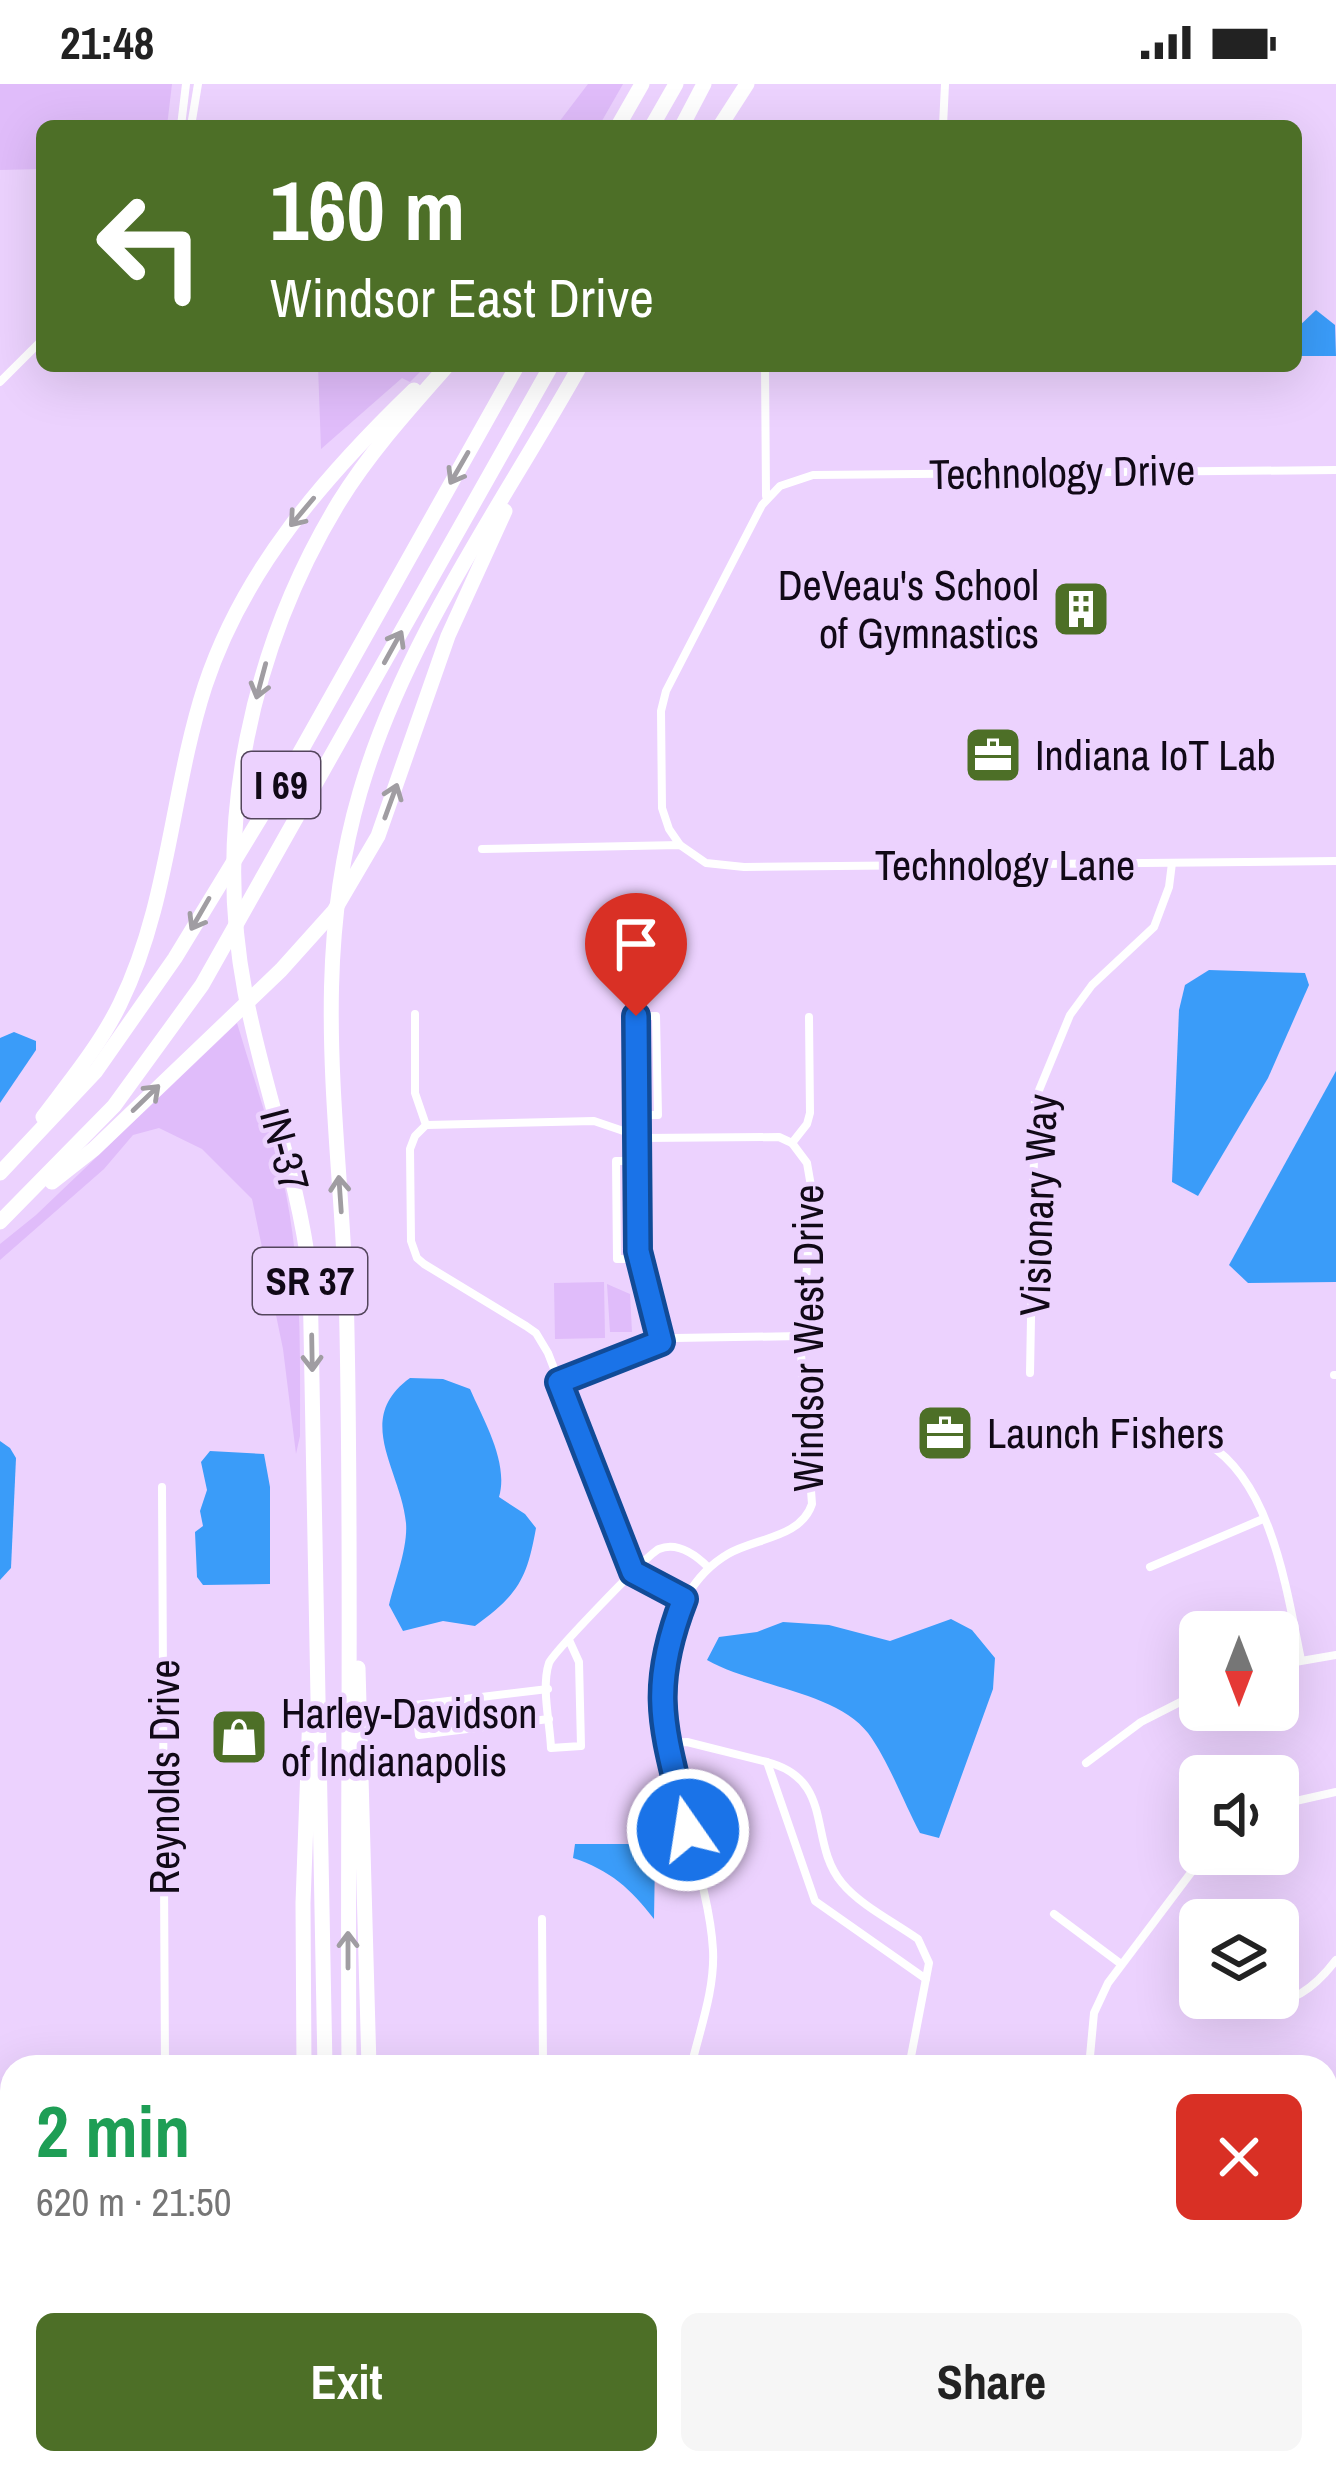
<!DOCTYPE html>
<meta charset="utf-8">
<style>
body{margin:0;font-family:"Archivo Narrow",sans-serif;background:#f6f6f6;color:#222;height:100vh;display:flex;flex-direction:column;font-size:45px;white-space:nowrap}
*{box-sizing:border-box;margin:0}
p{font-size:39px;color:#767676}
.icon{flex:none;width:66px;height:66px;fill:none;stroke:currentColor;stroke-width:2;stroke-linecap:round;stroke-linejoin:round}
.map{position:relative;flex:1;overflow:hidden}
.sheet{position:absolute;left:0px;top:1971px;width:1338px;height:420px;display:flex;flex-direction:column;background:#fff;border-radius:36px 36px 0 0;box-shadow:0 12px 48px #0002}
.sheet>*{flex:none}
.hud{position:absolute;left:36px;top:36px;width:1266px;height:252px;border-radius:18px;box-shadow:0 12px 48px #0002;background:#4d6f27;color:#fff;overflow:hidden}
.needle{width:78px;rotate:180deg}
.fabs{position:absolute;left:1179px;top:1527px;display:grid;gap:24px}
.fabs a{display:grid;place-items:center;width:120px;height:120px;border-radius:18px;background:#fff;box-shadow:0 12px 48px #0002;font-size:60px}
.pin{position:absolute;display:grid;place-items:center;width:102px;height:102px;color:#fff;margin:-123px -51px;border-radius:50% 50% 50% 0;rotate:-45deg;box-shadow:0 0 12px #0007}
.pin .icon{rotate:45deg}
.me{position:absolute;width:132px;margin:-66px;rotate:347deg;stroke-linejoin:round;filter:drop-shadow(0 0 9px #0008)}
.turn{display:flex;align-items:center;gap:42px;height:252px;padding:0 36px;font-size:54px}
.turn .icon{width:156px;height:156px;stroke-width:2.5}
.turn b{display:block;font-size:84px;line-height:102px}
.round{display:grid;place-items:center;flex:none;width:126px;height:126px;border-radius:18px;background:#f6f6f6}
.summary{display:flex;align-items:center;justify-content:space-between;height:204px;padding:0 36px}
h1{font-size:72px;font-weight:700;line-height:90px;color:#1e9e55}
.cta{display:flex;gap:24px;margin-top:auto;padding:24px 36px}
.cta a{flex:1;height:138px;border-radius:18px;background:#4d6f27;color:#fff;font-size:48px;font-weight:700;line-height:138px;text-align:center}
.cta a+a{background:#f6f6f6;color:#222}
.status{display:flex;justify-content:space-between;align-items:center;height:84px;padding:0 60px;background:#fff;direction:ltr}
.status svg{height:33px;fill:currentColor}
.map>svg:first-child{display:block}
</style>
<div class="status"><b>21:48</b><svg viewBox="0 0 49 12"><path d="M0 12V9h3v3zM5 12V6h3v6zM10 12V3h3v9zM15 12V0h3v12zM26 1h20v11H26zM47 4h2v5h-2z"/></svg></div>
<div class="map">
<svg width="1336" height="2391" viewBox="0 0 1336 2391">
<rect width="100%" height="100%" fill="#ecd2fe"/>
<g fill="#e0bcfa">
<polygon points="0,0 172,0 167,42 42,42 42,85 0,86"/>
<polygon points="588,0 623,0 599,42 556,42"/>
<polygon points="318,282 426,282 410,298 402,294 321,365"/>
<path d="M237,939c17,57 37,113 49,171 16,80 14,161 14,242l-4,18 -13,-105 -31,-150 -50,-50 -43,-21 -26,7 -29,34 -104,91v-16l36,-29z"/>
<polygon points="604,1198 605,1254 555,1255 554,1199"/>
<polygon points="607,1200 630,1210 632,1248 610,1248"/>
</g>
<g fill="#3a9cf9">
<polygon points="1316,226 1335,241 1336,272 1296,272 1296,245"/>
<polygon points="1209,886 1305,889 1309,901 1268,994 1198,1112 1172,1098 1179,926 1185,901"/>
<polygon points="14,948 36,957 36,966 0,1019 0,954"/>
<polygon points="1336,987 1336,1198 1248,1199 1229,1181"/>
<path d="M410,1294l33,1 27,10c14,32 39,74 29,108l26,17 11,14c-9,51 -18,67 -61,98l-32,-5 -40,10 -14,-26c6,-25 19,-57 17,-82 -5,-53 -53,-104 4,-145z"/>
<polygon points="0,1357 10,1364 16,1374 11,1484 0,1496"/>
<polygon points="210,1367 264,1370 270,1403 270,1500 203,1501 197,1493 195,1448 203,1442 200,1427 207,1406 201,1378"/>
<path d="M951,1535l21,11 23,28 -2,31 -54,149 -19,-5c-16,-30 -32,-73 -52,-100 -31,-41 -116,-47 -161,-73l12,-23 38,-5 26,-10 46,3 61,16z"/>
<path d="M575,1760h59l21,14 -1,61c-23,-30 -44,-49 -81,-61z"/>
</g>
<g fill="none" stroke-linecap="round" stroke-linejoin="round">
<g stroke="#fff" stroke-width="8">
<polyline points="181,42 186,0"/>
<polyline points="191,42 198,0"/>
<polyline points="943,42 945,0"/>
<polyline points="765,282 766,412"/>
<polyline points="0,298 42,256"/>
<polyline points="680,761 669,745 662,724 661,627 666,607 762,421 780,402 813,391 1336,386"/>
<polyline points="482,765 680,761 706,779 744,783 1336,777"/>
<polyline points="415,930 415,1009 426,1041 415,1052 410,1065 411,1157 417,1174 424,1180 526,1242 536,1249 548,1269 633,1488 684,1515"/>
<polygon points="636,932 656,932 658,1031 637,1031"/>
<polyline points="637,1031 638,1167 661,1258"/>
<polyline points="427,1041 594,1037 644,1054 779,1053 792,1059"/>
<polyline points="637,1077 616,1077 617,1175 639,1175"/>
<polyline points="1030,1289 1035,1016 1070,931 1092,901 1154,843 1169,803 1172,779"/>
<polyline points="1334,1291 1336,1291"/>
<polyline points="559,1298 675,1254 802,1252"/>
<path d="M1208,1360c64,39 79,148 93,216"/>
<polyline points="162,1403 165,1983"/>
<polyline points="1150,1483 1263,1435"/>
<path d="M569,1556l10,22 2,84 -30,2c-1,-25 -10,-61 -2,-85 4,-10 100,-110 110,-114 19,-8 38,7 50,19"/>
<polyline points="1278,1581 1336,1571"/>
<polyline points="548,1605 415,1621 419,1651 549,1635"/>
<polyline points="668,1659 687,1658 767,1678 815,1817 926,1895"/>
<path d="M767,1678c69,18 40,79 75,121 18,22 52,39 76,56l11,24 -20,104"/>
<polyline points="1086,1679 1141,1638 1200,1608"/>
<polyline points="1278,1721 1336,1708"/>
<polyline points="1054,1830 1121,1880"/>
<polyline points="542,1835 543,1983"/>
<path d="M1255,1921c36,0 59,-16 81,-45"/>
<polyline points="692,1978 704,1983"/>
<path d="M691,1983c9,-38 24,-78 22,-117 -5,-91 -69,-212 -48,-298 10,-39 27,-77 63,-98 27,-16 73,-16 84,-50l-11,-150 11,-162 -5,-29 -15,-20 15,-19 3,-11 -1,-96"/>
<polyline points="1089,1983 1094,1929 1108,1899 1205,1770"/>
<polyline points="0,2012 12,2012"/>
<polyline points="685,2379 685,2391"/>
<polyline points="1325,2391 1336,2355 1333,2142"/>
</g>
<g stroke="#fff" stroke-width="10">
<polyline points="0,2299 12,2299"/>
<polyline points="159,2379 165,2391"/>
</g>
<g stroke="#fff" stroke-width="12">
<polyline points="1326,2141 1336,2141"/>
<polyline points="0,2144 12,2143"/>
<polyline points="0,2160 12,2160"/>
</g>
<g stroke="#fff" stroke-width="15">
<polyline points="618,42 642,0"/>
<polyline points="652,42 676,0"/>
<polyline points="682,42 704,0"/>
<polyline points="720,42 747,0"/>
<path d="M43,1033c27,-36 57,-72 77,-113 49,-100 51,-213 85,-318 39,-118 121,-211 209,-296"/>
<polyline points="0,1089 96,987 175,874 298,672 517,282"/>
<polyline points="52,1098 94,1065 281,886 334,827 378,752 448,552 505,427"/>
<polyline points="0,1138 114,1022 202,901 551,282"/>
<polyline points="358,1584 369,1983"/>
<polyline points="304,1983 303,1819 310,1628"/>
<path d="M325,1983l-15,-791c-11,-98 -47,-188 -65,-284 -32,-168 6,-345 94,-490 31,-50 70,-93 108,-136"/>
<path d="M349,1983c-2,-245 3,-490 -2,-735 -3,-186 -41,-356 13,-540 45,-154 143,-288 220,-426"/>
<polyline points="309,2379 309,2391"/>
<polyline points="329,2379 329,2391"/>
<polyline points="353,2379 353,2391"/>
<polyline points="373,2379 373,2391"/>
</g>
</g>
<defs><path id="oneway-shaft" d="M-6 0H5M1.5-3L5.5 0L1.5 3" fill="none" stroke-width="1.6" stroke-linecap="round" stroke-linejoin="round" transform="scale(3)"/></defs>
<g stroke="#a09da2">
<use href="#oneway-shaft" transform="translate(459 384) rotate(120)"/>
<use href="#oneway-shaft" transform="translate(302 428) rotate(130)"/>
<use href="#oneway-shaft" transform="translate(393 563) rotate(-61)"/>
<use href="#oneway-shaft" transform="translate(261 597) rotate(105)"/>
<use href="#oneway-shaft" transform="translate(391 717) rotate(-70)"/>
<use href="#oneway-shaft" transform="translate(200 830) rotate(120)"/>
<use href="#oneway-shaft" transform="translate(146 1014) rotate(-44)"/>
<use href="#oneway-shaft" transform="translate(340 1110) rotate(-94)"/>
<use href="#oneway-shaft" transform="translate(312 1269) rotate(89)"/>
<use href="#oneway-shaft" transform="translate(348 1866) rotate(-90)"/>
</g>
<g fill="none" stroke-linecap="round" stroke-linejoin="round">
<defs>
<path id="route" d="M636,932l2,235 23,91 -102,40 74,190 51,27c-38,97 -18,135 4,231"/>
</defs>
<use href="#route" stroke="#114b97" stroke-width="30"/>
<use href="#route" stroke="#1a73e8" stroke-width="21"/>
</g>
<defs>
<symbol id="building-square" viewBox="-11 -11 22 22"><rect x="-9" y="-9" width="18" height="18" rx="4" fill="#4d6f27" stroke="#ecd2fe"/><path d="M-4-6H4V6H1V3H-1V6H-4ZM-2.5-4.3h1.7v1.8h-1.7ZM.8-4.3h1.7v1.8H.8ZM-2.5-1h1.7V.8h-1.7ZM.8-1h1.7V.8H.8Z" fill="#fff"/></symbol>
<symbol id="office-square" viewBox="-11 -11 22 22"><rect x="-9" y="-9" width="18" height="18" rx="4" fill="#4d6f27" stroke="#ecd2fe"/><path d="M-6-3h4V-5.5h4V-3h4V5H-6ZM-1-4.5V-3h2v-1.5ZM-6 0V1H6V0Z" fill="#fff"/></symbol>
<symbol id="shop-square" viewBox="-11 -11 22 22"><rect x="-9" y="-9" width="18" height="18" rx="4" fill="#4d6f27" stroke="#ecd2fe"/><path d="M-5-2.5h2.3a2.7 3.5 0 0 1 5.4 0H5L5.5 6h-11ZM-1.5-2.5h3a1.5 2.3 0 0 0-3 0Z" fill="#fff"/></symbol>
</defs>
<g fill-rule="evenodd">
<use href="#building-square" x="1048" y="492" width="66" height="66"/>
<use href="#office-square" x="960" y="638" width="66" height="66"/>
<use href="#office-square" x="912" y="1316" width="66" height="66"/>
<use href="#shop-square" x="206" y="1620" width="66" height="66"/>
</g>
<g text-anchor="middle" dominant-baseline="central" stroke-width="9" stroke-linejoin="round" paint-order="stroke">
<g fill="#ecd2fe" stroke="#53455c" stroke-width="3">
<rect x="242" y="668" width="78" height="66" rx="9"/>
<rect x="253" y="1164" width="114" height="66" rx="9"/>
</g>
<g font-size="39" font-weight="bold" fill="#110917">
<text x="281" y="701">I 69</text>
<text x="310" y="1197">SR 37</text>
</g>
<g font-size="42" fill="#110917" stroke="#ecd2fe">
<text transform="translate(1062 388) rotate(-1)">Technology Drive</text>
<text x="1005" y="781">Technology Lane</text>
<text transform="translate(285 1066) rotate(75)">IN-37</text>
<text transform="translate(1038 1121) rotate(-88)">Visionary Way</text>
<text transform="translate(808 1254) rotate(-90)">Windsor West Drive</text>
<text transform="translate(164 1693) rotate(-90)">Reynolds Drive</text>
</g>
<g font-size="42" fill="#110917" stroke="#ecd2fe" text-anchor="start">
<text x="1039" y="501" text-anchor="end">DeVeau's School<tspan x="1039" dy="48">of Gymnastics</tspan></text>
<text x="1035" y="671">Indiana IoT Lab</text>
<text x="987" y="1349">Launch Fishers</text>
<text x="281" y="1629">Harley-Davidson<tspan x="281" dy="48">of Indianapolis</tspan></text>
</g>
</g>
</svg>
<div class="fabs">
<a><svg class="needle" viewBox="-14 -14 28 28"><path d="M0-13l5 13h-10z" fill="#e53935"/><path d="M0 13l5-13h-10z" fill="#767676"/></svg></a>
<a><svg class="icon" aria-label="sound" viewBox="0 0 24 24"><path d="M4 9h4l5-4v14l-5-4H4zM17 9q2 3 0 6"/></svg></a>
<a><svg class="icon" aria-label="layers" viewBox="0 0 24 24"><path d="M12 4l9 5-9 5-9-5zM3 14l9 5 9-5"/></svg></a>
</div>
<div class="pin" style="left:636px;top:932px;background:#d93025"><svg class="icon" aria-label="arrive" viewBox="0 0 24 24"><path d="M6 21V4h12l-3 4 3 4H6"/></svg></div>
<svg class="me" style="left:688px;top:1746px" viewBox="-20 -20 40 40"><circle r="17" fill="#1a73e8" stroke="#fff" stroke-width="3"/><path d="M0-11L8 9 0 5-8 9z" fill="#fff"/></svg>
<div class="hud">
<div class="turn"><svg class="icon" aria-label="left" viewBox="0 0 24 24"><path d="M17 20v-9H6M10 6l-5 5 5 5"/></svg><div><b>160 m</b>Windsor East Drive</div></div>
</div>
<section class="sheet">
<div class="summary"><div><h1>2 min</h1><p>620 m · 21:50</p></div><a class="round" style="background:#d93025;color:#fff"><svg class="icon" aria-label="close" viewBox="0 0 24 24"><path d="M6 6l12 12M18 6L6 18"/></svg></a></div>
<div class="cta"><a>Exit</a><a>Share</a></div>
</section>
</div>
